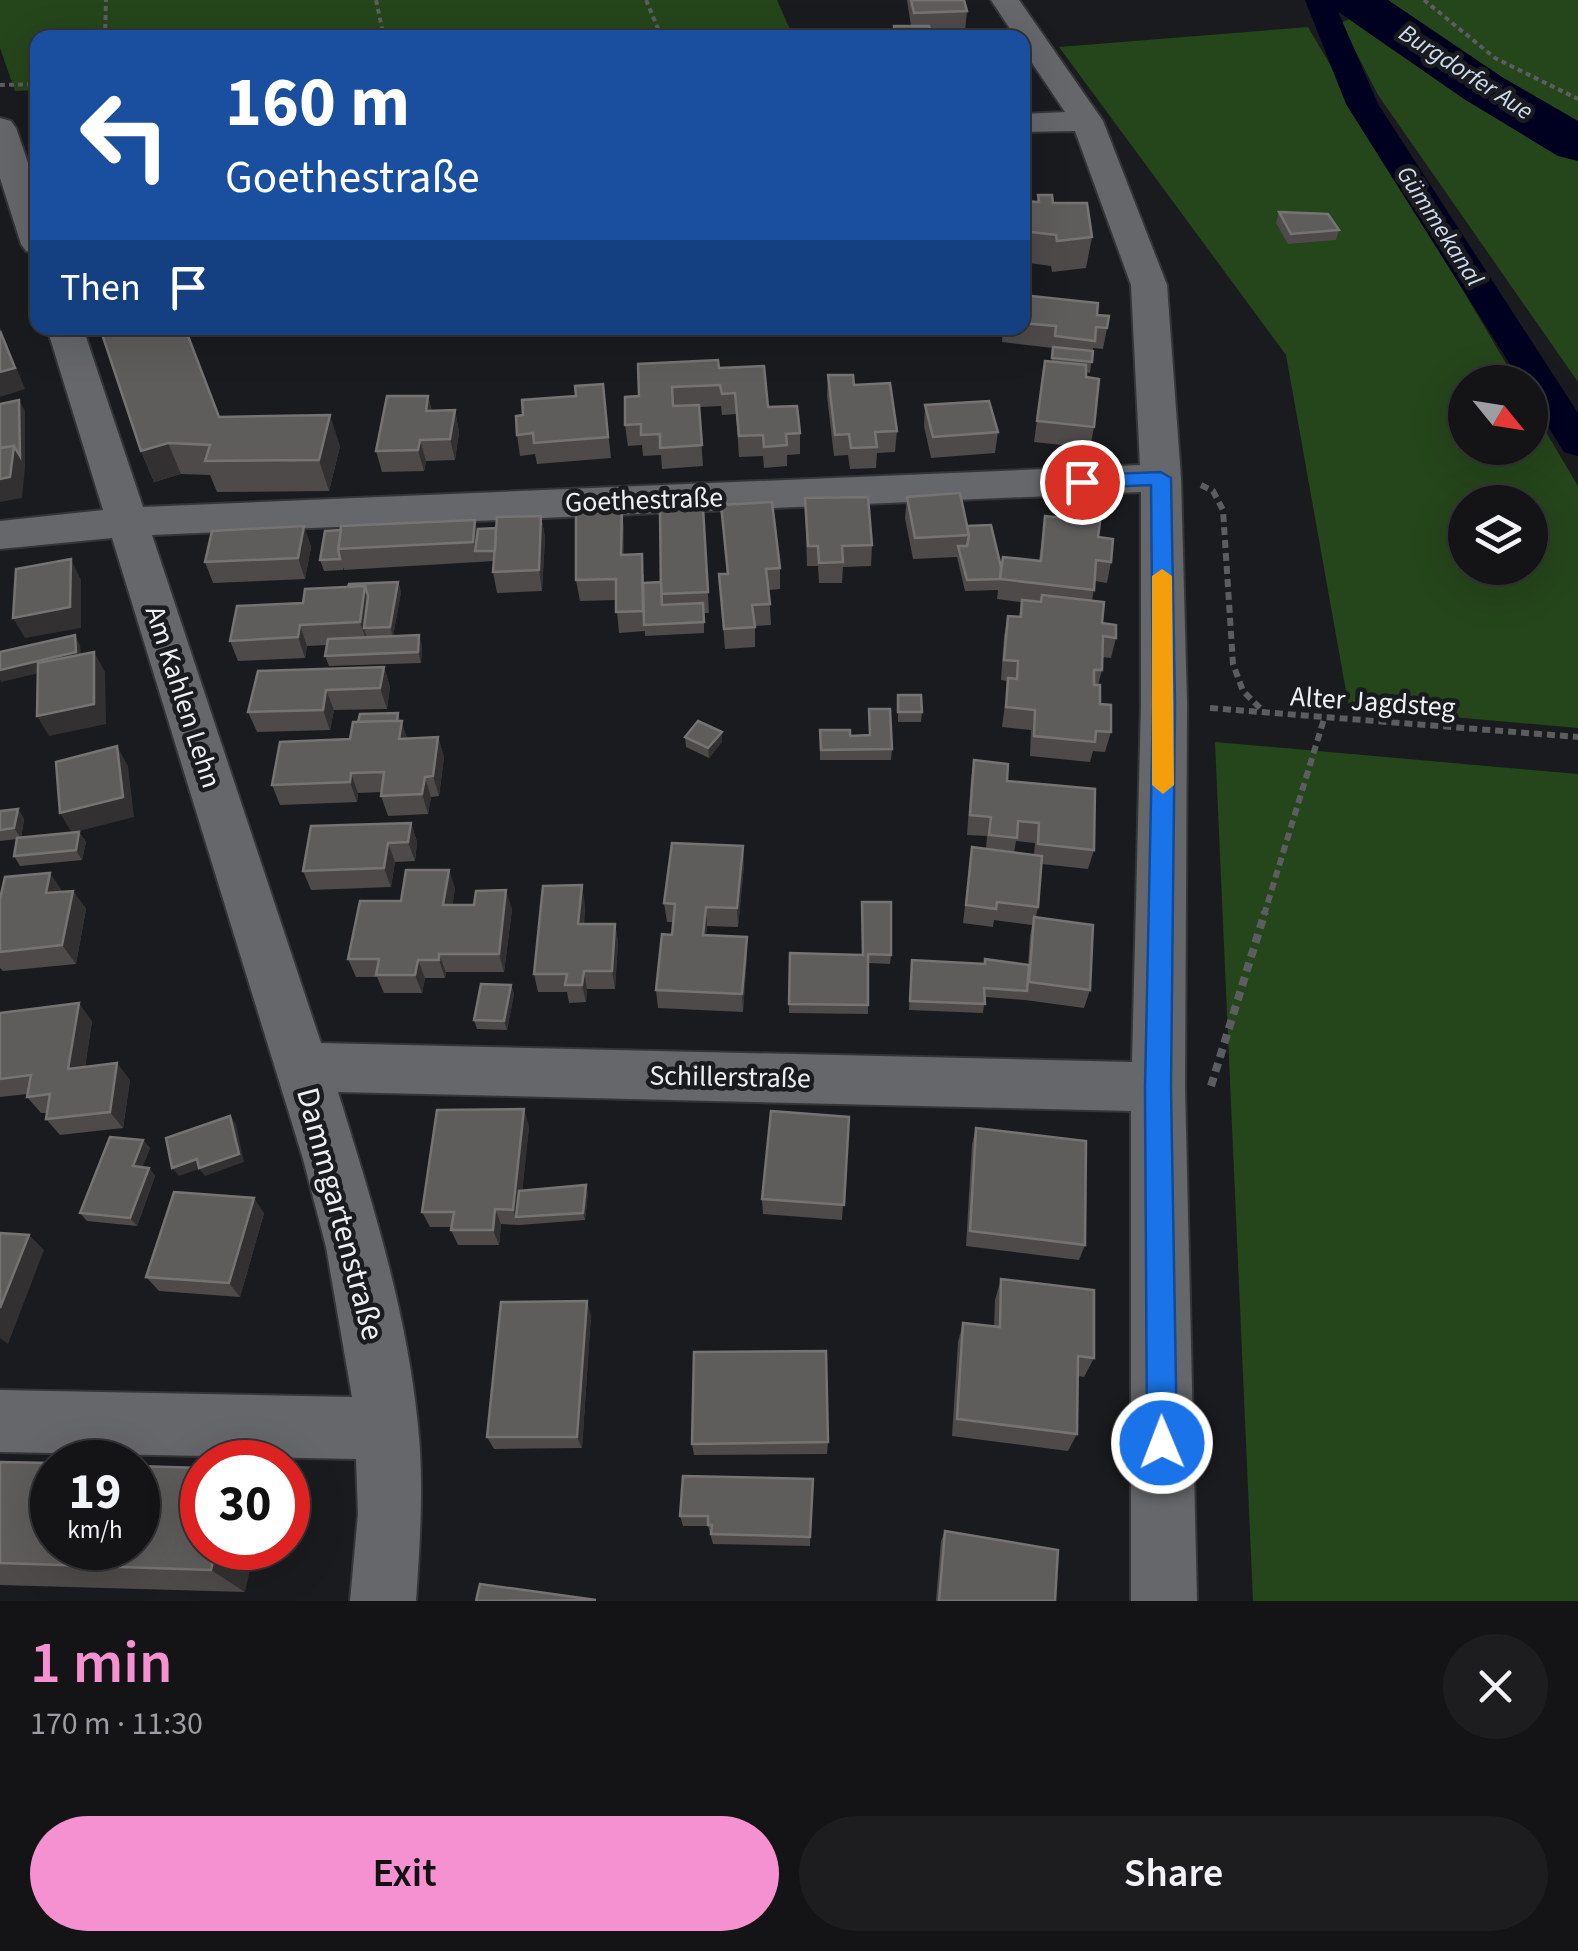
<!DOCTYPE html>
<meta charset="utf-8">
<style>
body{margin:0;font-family:"Source Sans 3",sans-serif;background:#1d1d1f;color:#f1f3f6;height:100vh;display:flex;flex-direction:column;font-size:38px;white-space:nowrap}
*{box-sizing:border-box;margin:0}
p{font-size:32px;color:#9d9ea1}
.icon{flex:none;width:55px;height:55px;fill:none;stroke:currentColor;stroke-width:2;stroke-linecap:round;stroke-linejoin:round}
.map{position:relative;height:1601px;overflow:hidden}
.panel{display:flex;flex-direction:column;background:#141416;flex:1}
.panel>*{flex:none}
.guide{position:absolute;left:30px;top:30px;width:1000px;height:305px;border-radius:20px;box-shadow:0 10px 40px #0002,0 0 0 2px #333335;background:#1a4fa0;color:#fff;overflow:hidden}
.needle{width:65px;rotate:120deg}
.controls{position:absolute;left:1448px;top:365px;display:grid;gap:20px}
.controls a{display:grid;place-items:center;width:100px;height:100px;border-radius:50%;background:#141416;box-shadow:0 10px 40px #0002,0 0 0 2px #333335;font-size:50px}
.speed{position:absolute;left:30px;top:1440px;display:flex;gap:20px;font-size:50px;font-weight:700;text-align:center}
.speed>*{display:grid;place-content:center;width:130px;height:130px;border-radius:50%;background:#141416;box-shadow:0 10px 40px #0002,0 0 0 2px #333335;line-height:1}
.speed small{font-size:25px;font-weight:400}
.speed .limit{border:15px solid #d22;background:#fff;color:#111}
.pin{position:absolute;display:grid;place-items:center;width:85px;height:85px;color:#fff;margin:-42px;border:5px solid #fff;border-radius:50%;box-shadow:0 2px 10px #0007}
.me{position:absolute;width:110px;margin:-55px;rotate:359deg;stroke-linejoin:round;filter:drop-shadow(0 0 8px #0008)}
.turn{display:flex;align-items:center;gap:35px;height:210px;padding:0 30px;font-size:45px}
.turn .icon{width:130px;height:130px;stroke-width:2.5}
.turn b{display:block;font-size:70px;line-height:85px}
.then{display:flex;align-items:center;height:95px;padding:0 30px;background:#0003;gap:20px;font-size:38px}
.round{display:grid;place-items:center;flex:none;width:105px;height:105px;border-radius:52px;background:#1d1d1f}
.overview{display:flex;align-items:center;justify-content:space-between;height:170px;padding:0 30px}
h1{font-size:60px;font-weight:600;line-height:75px;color:#f590d1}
.button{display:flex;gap:20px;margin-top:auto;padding:20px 30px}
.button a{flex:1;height:115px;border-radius:60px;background:#f590d1;color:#111;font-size:40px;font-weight:600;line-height:115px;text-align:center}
.button a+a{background:#1d1d1f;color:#f1f3f6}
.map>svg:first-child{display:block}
</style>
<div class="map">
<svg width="1578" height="1601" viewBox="0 0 1578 1601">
<rect width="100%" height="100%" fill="#1a1b1e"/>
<g fill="#25451b" fill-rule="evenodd">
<polygon points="0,0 777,0 792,34 650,38 38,38 37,90 15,91 0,48"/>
<polygon points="1388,0 1578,0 1578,125 1501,81"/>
<polygon points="1362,13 1469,92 1578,158 1578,382 1378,95 1341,23"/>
<path d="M1308,27l209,355h-52v66h65v-43l48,81v242l-229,-20 -63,-353 -227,-308zM1465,502h65v66h-65z"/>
<polygon points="1215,742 1578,774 1578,1601 1253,1601"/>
</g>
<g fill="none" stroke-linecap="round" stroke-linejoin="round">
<polygon fill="#000120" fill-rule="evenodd" points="1305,0 1333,0 1378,104 1578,413 1578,456 1564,452 1530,398 1530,382 1521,382 1346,104"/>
<polygon fill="#000120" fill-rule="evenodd" points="1330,0 1388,0 1502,77 1578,121 1578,161 1558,156 1464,99 1337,11"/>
<defs>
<g id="minor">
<path d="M991,0h28l84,121 64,164 14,193 6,226 -2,383 12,514h-66v-490l-793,-19c34,109 69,220 80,334 6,58 2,117 -2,175h-66l8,-87 -2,-55 -356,-7v-62l352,7 -26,-150 -23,-88 -191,-621 -112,11v-28l103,-11 -56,-182h36l60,179 997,-42 -9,-180 -56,-154 -53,1v-18l43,-2 -43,-64v-10h-6zM1141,492v212l-9,358 -811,-19 -169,-508z"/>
<polygon points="0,118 11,121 16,128 38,192 38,254 26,251 21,244 0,178"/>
</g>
</defs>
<use href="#minor" stroke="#343537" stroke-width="4"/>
<g stroke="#5c5d60" stroke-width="4" stroke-dasharray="5 4" stroke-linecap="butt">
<polyline points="376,0 384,38"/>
<polyline points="646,0 662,38"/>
<polyline points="1424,0 1495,58 1578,99"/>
<polyline points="105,38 106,0"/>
<polyline points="0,85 38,84"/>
</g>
<g stroke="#5c5d60" stroke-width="6" stroke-dasharray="8 5" stroke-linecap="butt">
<polyline points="1201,485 1213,491 1223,510 1233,664 1243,691 1264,712"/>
<polyline points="1210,708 1578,737"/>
<polyline points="1264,915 1324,719"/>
</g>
<polyline stroke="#5c5d60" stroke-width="8" stroke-dasharray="9 6" stroke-linecap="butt" points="1211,1086 1265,912"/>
<use href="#minor" fill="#66676b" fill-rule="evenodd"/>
</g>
<g fill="#4e4a4a" fill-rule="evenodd">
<polygon points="907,0 964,0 967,11 965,31 931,32 931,38 894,38 894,26 911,26"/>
<polygon points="1038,195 1053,203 1092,237 1086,268 1052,272 1051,266 1022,262 1022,201 1037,202"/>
<polygon points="1279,212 1339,230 1336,240 1288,244 1276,223"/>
<polygon points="1022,295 1097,315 1107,328 1103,349 1093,348 1090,373 1086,372 1094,427 1090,448 1034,442 1045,361 1051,362 1053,348 1002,342 1003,328 1022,328"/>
<polygon points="719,368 800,433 800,454 787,455 787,466 764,468 763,456 739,457 736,414 722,415 721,406 699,407 703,466 662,469 661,455 643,456 642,445 628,446 625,425 639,396"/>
<polygon points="828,375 854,385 897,431 895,452 877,453 876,468 850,469 848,455 834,456 827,396"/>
<polygon points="603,384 611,458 537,464 535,454 520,456 517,435 523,415"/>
<polygon points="428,396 432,411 455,410 459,432 455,460 426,461 424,471 382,472 376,451"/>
<polygon points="925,405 998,432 995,453 931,458 924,426"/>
<polygon points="219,417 340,446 329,491 217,492 210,475 181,474 154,482 141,451"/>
<polygon points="907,497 967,526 1001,567 1039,561 1045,516 1098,537 1111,562 1107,583 1095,581 1092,601 1102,623 1116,638 1111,658 1102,657 1102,670 1098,685 1100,704 1111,732 1105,752 1093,751 1090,762 1030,756 1031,730 1002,727 1008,681 1001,680 1004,636 1008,616 1019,617 1021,602 997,599 998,590 965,591 957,557 913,559 905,518"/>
<polygon points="805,498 872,545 871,566 843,567 842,583 819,583 818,566 807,566"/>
<polygon points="721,505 780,568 780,589 769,590 771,625 755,626 755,647 725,649 719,574 727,574"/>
<polygon points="703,508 709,613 704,613 704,633 645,636 645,631 619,633 616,600 580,601 576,580 622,511 624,532 624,555 644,575 644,583 661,582"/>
<polygon points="541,516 545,537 542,591 497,593 493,572 494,561 344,570 344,567 343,570 324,571 320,560 325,531 477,530 496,528"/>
<polygon points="304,526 311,547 305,579 213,583 205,562"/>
<polygon points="398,582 401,592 393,636 422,645 421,663 329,666 325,656 327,645 307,646 305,658 238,661 230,641 303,603 348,587"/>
<polygon points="384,667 390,687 387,709 334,710 330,730 257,732 248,712"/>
<polygon points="898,695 922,712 921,722 898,722"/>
<polygon points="869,709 892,749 891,760 820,760 820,730 850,736 869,735"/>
<polygon points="401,721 407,738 438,737 444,757 439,796 431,797 428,814 388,816 381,796 382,792 358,793 357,802 280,805 272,785 350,739"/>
<polygon points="685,737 722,742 709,758 686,747"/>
<path d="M974,760l33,21 87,69 -6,19 -46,-5 -4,43 -2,10 54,73 -6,18 -59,-8 -40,-3 -2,16 -74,-3 2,-41 73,-5 1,-5 43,6 2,-29 2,-11 -38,-5 -1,7 -30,-4 9,-76 14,2 1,-13 -20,-1 4,-55zM1016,841l19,2 -1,12 -20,-2z"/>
<polygon points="18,809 24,819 21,838 79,832 86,842 82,860 20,866 14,856 17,839 0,841 0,811"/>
<polygon points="411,823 417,842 415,861 395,862 391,887 311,890 303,871"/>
<polygon points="743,846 744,865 738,927 707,926 706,935 747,937 747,955 743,1012 658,1008 656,990 672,935 673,922 667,922 664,903"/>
<polygon points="455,888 452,905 512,909 504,972 446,972 445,978 425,978 422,993 384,993 377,977 356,977 348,959 401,901"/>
<polygon points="73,891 86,909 76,964 3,971 0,968 0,899"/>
<polygon points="585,904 584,924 615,924 618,942 615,989 587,989 586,1002 569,1003 567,992 538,992 534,974"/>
<polygon points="790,953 891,955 890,964 868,963 868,1014 789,1013"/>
<polygon points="511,985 514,994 507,1030 477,1029 474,1020"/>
<polygon points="0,1013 92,1021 85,1067 130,1080 123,1128 60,1135 46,1119 47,1113 41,1113 27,1097 27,1094 0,1097"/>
<polygon points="849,1117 842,1220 763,1214 762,1199"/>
<polygon points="529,1126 522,1191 588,1193 585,1220 519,1225 501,1224 499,1245 458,1245 451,1230 451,1227 430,1227 422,1212"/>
<polygon points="976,1128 1085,1245 1079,1260 966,1246 972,1144"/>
<polygon points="143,1140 150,1148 142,1167 149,1168 155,1176 137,1226 87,1221 80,1213"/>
<polygon points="264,1213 240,1297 159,1291 146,1277"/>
<polygon points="1001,1279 1094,1358 1084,1377 1078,1376 1077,1434 1068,1451 952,1436 958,1342 963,1323 994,1327 995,1300"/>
<polygon points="591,1314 582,1448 494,1449 487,1437"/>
<polygon points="828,1442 827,1454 694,1455 692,1444"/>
<polygon points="0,1462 138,1466 245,1592 0,1585"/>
<polygon points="813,1479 810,1546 713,1544 708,1526 683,1526 680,1516"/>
<polygon points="945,1531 1055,1601 936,1601 941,1541"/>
</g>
<g fill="#323031">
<polygon points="0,327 25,389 0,397"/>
<polygon points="428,396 433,417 426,411"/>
<polygon points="19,400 25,411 25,467 22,498 0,502 0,479"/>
<polygon points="455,410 459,432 455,460 450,439"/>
<polygon points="330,415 340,446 329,491 319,460"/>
<polygon points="420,440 426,461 424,471 418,450"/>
<polygon points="168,443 181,474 154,482 141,451"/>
<polygon points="622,511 624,532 624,576 621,555"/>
<polygon points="541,516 545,537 542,591 539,570"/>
<polygon points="475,520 480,541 475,551 478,563 473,542"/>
<polygon points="304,526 311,547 305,579 298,558"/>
<polygon points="71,559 81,580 81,628 25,638 13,618"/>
<polygon points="398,582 401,592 393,637 390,627"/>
<polygon points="365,586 372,607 364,628 367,638 367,643 360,622"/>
<polygon points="300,625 307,646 305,658 298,637"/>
<polygon points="75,635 80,645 82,663 1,682 0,680 0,670"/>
<polygon points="419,635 422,645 421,663 418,652"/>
<polygon points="94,652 105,672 106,724 49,736 37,716"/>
<polygon points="384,667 390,687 387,709 380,688"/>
<polygon points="326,690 334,710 330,730 323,710"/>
<polygon points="398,713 408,741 406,758 396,731"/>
<polygon points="722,732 722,742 709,758 708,748"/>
<polygon points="438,737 444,757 439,796 433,776"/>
<polygon points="117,746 128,766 134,817 72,833 60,813"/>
<polygon points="351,773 358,793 357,802 350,782"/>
<polygon points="425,777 431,797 428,814 422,794"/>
<polygon points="18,809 24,819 21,838 14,828"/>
<polygon points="411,823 417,842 415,861 408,842"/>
<polygon points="79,832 86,842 82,860 76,850"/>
<polygon points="388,843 395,862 391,887 384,868"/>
<polygon points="743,846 744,865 738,927 737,908"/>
<polygon points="449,870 455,888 450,924 443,905"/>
<polygon points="50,873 63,892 46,893"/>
<polygon points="582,885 585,904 582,943 578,924"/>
<polygon points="506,890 512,909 504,972 499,954"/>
<polygon points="73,891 86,909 76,964 62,945"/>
<polygon points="706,907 707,926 705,953 703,935"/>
<polygon points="615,924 618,942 615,989 612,971"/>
<polygon points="747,937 747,955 743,1012 742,994"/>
<polygon points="439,954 446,972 445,978 439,960"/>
<polygon points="418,960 425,978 422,993 415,975"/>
<polygon points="584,971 587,989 586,1002 582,985"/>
<polygon points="511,985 514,994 507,1030 504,1021"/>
<polygon points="79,1003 92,1021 82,1086 68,1069"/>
<polygon points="117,1063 130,1080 123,1128 110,1112"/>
<polygon points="524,1109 529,1126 520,1217 516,1217 519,1225 513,1210"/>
<polygon points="230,1116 236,1124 244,1162 205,1176 199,1169 179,1176 172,1168"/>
<polygon points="143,1140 150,1148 140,1174 133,1166"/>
<polygon points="149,1168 155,1176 137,1226 130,1218"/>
<polygon points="586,1185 588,1193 585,1220 583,1213"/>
<polygon points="254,1198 264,1213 240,1297 229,1283"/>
<polygon points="495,1209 501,1224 499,1245 493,1230"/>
<polygon points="29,1235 44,1250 8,1344 0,1338 0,1308"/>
<polygon points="587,1301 591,1314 582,1448 577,1437"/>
<polygon points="216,1548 255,1548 245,1592 211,1570"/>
</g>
<g fill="#5f5c5c" stroke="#767373" stroke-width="2.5">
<polygon points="911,0 964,0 967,11 914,13"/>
<polygon points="894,26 929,26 931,34 895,35"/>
<polygon points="1038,195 1052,195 1053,203 1087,203 1092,237 1057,241 1056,235 1022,231 1022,201 1039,202"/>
<polygon points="1279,212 1328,214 1339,230 1291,234"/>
<polygon points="1022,295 1098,303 1097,315 1109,316 1107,328 1096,327 1095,341 1055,336 1056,326 1022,323"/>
<polygon points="100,328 185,328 219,417 330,415 319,460 205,461 210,445 168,443 141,451"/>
<polygon points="0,331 15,368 0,372"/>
<polygon points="1053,347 1093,351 1092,362 1052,358"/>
<polygon points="718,360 719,368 764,366 768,407 797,406 800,433 786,434 787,445 764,447 763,435 739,436 735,393 722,394 720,385 672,387 673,406 699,405 702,445 660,448 660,434 641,435 641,424 625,425 625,397 639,396 638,364"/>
<polygon points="1045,361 1086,365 1086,377 1099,379 1094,427 1037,421"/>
<polygon points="828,375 853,375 854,385 890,383 897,431 875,432 877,447 851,448 849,434 835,435"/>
<polygon points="603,384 608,437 534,443 533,433 517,435 516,416 523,415 522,400 576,396 575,386"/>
<polygon points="387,396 428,396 426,411 455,410 450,439 420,440 418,450 376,451"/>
<polygon points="19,400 20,456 14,446 0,448 0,404"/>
<polygon points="989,401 998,432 933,437 925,405"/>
<polygon points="14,446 10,477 0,479 0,448"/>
<polygon points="960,493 969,535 915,538 907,497"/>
<polygon points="868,497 872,545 842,546 843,562 819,563 818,546 808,546 805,498"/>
<polygon points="772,502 780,568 766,569 770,604 752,605 755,627 724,629 719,574 728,574 721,505"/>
<polygon points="703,508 708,592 661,594 660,510"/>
<polygon points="622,511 621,555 642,554 643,611 616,612 616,579 576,580 576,513"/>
<polygon points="541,516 539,570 493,572 497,517"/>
<polygon points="1045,516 1100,522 1098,537 1113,539 1111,562 1096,560 1094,590 1000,579 1003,557 1041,561"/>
<polygon points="475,520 473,542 338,549 341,526"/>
<polygon points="991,525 1001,567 1000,579 967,580 958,546 967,546 969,535 967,526"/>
<polygon points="304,526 298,558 205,562 212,531"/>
<polygon points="496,528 495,551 475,551 478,529"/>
<polygon points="341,530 338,549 340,559 320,560 325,531"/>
<polygon points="71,559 70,607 13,618 16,569"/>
<polygon points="398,582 390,627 364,628 368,596 365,586 348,587 349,584"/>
<polygon points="661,582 662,605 703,603 704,622 644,625 643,583"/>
<polygon points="365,586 360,622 300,625 298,637 230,641 237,606 303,603 305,589"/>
<polygon points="1042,595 1104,602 1102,623 1116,625 1116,638 1103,636 1102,670 1094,670 1094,685 1100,685 1100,704 1111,705 1111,732 1096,731 1095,742 1034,736 1035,710 1006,707 1008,678 1017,679 1018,661 1004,660 1008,616 1021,617 1022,600 1041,602"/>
<polygon points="75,635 76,652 0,670 0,652"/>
<polygon points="419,635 418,652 325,656 328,639"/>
<polygon points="94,652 94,704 37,716 38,663"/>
<polygon points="384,667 380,688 326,690 323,710 248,712 258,671"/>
<polygon points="898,695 921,695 922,712 898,712"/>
<polygon points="869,709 890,709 892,749 821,750 820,730 850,730 850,736 870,735"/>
<polygon points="398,713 397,721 358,722 360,714"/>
<polygon points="392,721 402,721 399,739 438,737 433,776 425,777 422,794 381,796 384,772 351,773 350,782 272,785 280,742 350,739 353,722"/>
<polygon points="698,721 722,732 708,748 685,737"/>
<polygon points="117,746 123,797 60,813 56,762"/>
<polygon points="974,760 1008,764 1007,781 1095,789 1094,850 1038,844 1039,823 1018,821 1017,838 989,835 991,817 970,815"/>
<polygon points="18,809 14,828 0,830 0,811"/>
<polygon points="411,823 408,842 388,843 384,868 303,871 311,826"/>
<polygon points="79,832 76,850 14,856 17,838"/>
<polygon points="672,843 743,846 737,908 706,907 703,935 747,937 742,994 656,990 662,934 672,935 675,904 664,903"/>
<polygon points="972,847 1042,856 1038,907 997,902 996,909 966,905"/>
<polygon points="406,870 449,870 443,905 474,905 476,891 506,890 499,954 439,954 439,960 418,960 415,975 376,975 379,959 348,959 360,901 401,901"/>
<polygon points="50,873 46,893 73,891 62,945 0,952 0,899 5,877"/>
<polygon points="582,885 578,924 615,924 612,971 584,971 582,985 565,985 567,974 534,974 543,886"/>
<polygon points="862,902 891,902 891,955 868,954 868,1005 789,1004 790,953 863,955"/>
<polygon points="1034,917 1093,925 1090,990 1029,982"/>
<polygon points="985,959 1029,965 1027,991 984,988 985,1004 910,1001 912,960 985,964"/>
<polygon points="481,984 511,985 504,1021 474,1020"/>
<polygon points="79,1003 68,1069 117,1063 110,1112 46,1119 50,1094 27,1097 31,1075 0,1079 0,1013"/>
<polygon points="524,1109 513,1210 495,1209 493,1230 451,1230 454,1212 422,1212 437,1110"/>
<polygon points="771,1111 849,1117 844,1205 762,1199"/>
<polygon points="230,1116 239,1154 199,1168 197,1159 172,1168 166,1138"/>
<polygon points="976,1128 1086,1141 1085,1245 970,1231"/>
<polygon points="110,1137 143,1140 133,1166 149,1168 130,1218 80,1213"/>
<polygon points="586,1185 583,1213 516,1217 519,1191"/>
<polygon points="174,1192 254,1198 229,1283 146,1277"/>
<polygon points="0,1233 29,1235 0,1308"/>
<polygon points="1001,1279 1094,1290 1094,1358 1078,1356 1077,1434 957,1419 963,1323 1000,1327"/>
<polygon points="587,1301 577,1437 487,1437 501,1302"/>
<polygon points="826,1351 828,1442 692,1444 694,1352"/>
<polygon points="0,1462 52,1463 52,1548 138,1548 138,1466 202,1468 202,1548 216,1548 211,1570 0,1563"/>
<polygon points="683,1476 813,1479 810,1537 711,1534 712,1525 708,1525 708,1516 680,1516"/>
<polygon points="945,1531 1058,1550 1055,1601 939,1601"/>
<polygon points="480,1584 596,1600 476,1601"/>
</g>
<polygon fill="#1a73e8" stroke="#114b97" stroke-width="2.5" points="1161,472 1171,478 1175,704 1171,1088 1177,1443 1173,1454 1162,1458 1152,1454 1147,1443 1145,1088 1153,704 1151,485 1082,488 1072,482 1082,475"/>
<polygon fill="#f59e0b" points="1162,569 1172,576 1174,785 1163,794 1152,785 1152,576"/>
<g text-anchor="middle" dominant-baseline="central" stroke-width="9" stroke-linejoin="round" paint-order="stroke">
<g font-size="25" font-style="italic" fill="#cfdbef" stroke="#1a1b1e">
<text transform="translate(1466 72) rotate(33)">Burgdorfer Aue</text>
<text transform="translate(1440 226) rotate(57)">Gümmekanal</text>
</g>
<g font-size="28" fill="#eeeff1" stroke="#1a1b1e">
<text transform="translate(644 500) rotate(-2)">Goethestraße</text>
<text transform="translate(183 697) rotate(72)">Am Kahlen Lehn</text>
<text transform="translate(1373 702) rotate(4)">Alter Jagdsteg</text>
<text transform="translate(730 1077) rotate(1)">Schillerstraße</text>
</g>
<g font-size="32" fill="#eeeff1" stroke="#1a1b1e">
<text transform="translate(340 1214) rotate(75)">Dammgartenstraße</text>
</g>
</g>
</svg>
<div class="controls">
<a><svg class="needle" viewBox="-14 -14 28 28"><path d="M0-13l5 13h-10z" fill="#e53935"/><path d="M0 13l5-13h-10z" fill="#9d9ea1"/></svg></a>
<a><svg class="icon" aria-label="layers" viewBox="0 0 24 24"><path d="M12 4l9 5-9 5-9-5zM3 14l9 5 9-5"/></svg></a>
</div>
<div class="speed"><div>19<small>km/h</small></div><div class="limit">30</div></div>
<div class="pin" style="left:1082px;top:482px;background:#d93025"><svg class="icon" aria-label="arrive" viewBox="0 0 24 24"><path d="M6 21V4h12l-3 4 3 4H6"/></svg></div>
<svg class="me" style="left:1162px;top:1443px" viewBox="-20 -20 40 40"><circle r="17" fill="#1a73e8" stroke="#fff" stroke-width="3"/><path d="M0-11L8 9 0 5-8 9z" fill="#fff"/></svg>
<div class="guide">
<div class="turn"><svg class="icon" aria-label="left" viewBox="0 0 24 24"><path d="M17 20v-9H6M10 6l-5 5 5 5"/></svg><div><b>160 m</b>Goethestraße</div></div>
<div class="then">Then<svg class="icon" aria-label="arrive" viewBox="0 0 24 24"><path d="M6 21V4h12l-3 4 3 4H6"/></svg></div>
</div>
</div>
<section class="panel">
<div class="overview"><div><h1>1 min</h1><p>170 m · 11:30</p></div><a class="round"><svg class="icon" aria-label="close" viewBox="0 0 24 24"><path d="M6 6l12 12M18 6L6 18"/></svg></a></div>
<div class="button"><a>Exit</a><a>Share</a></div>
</section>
